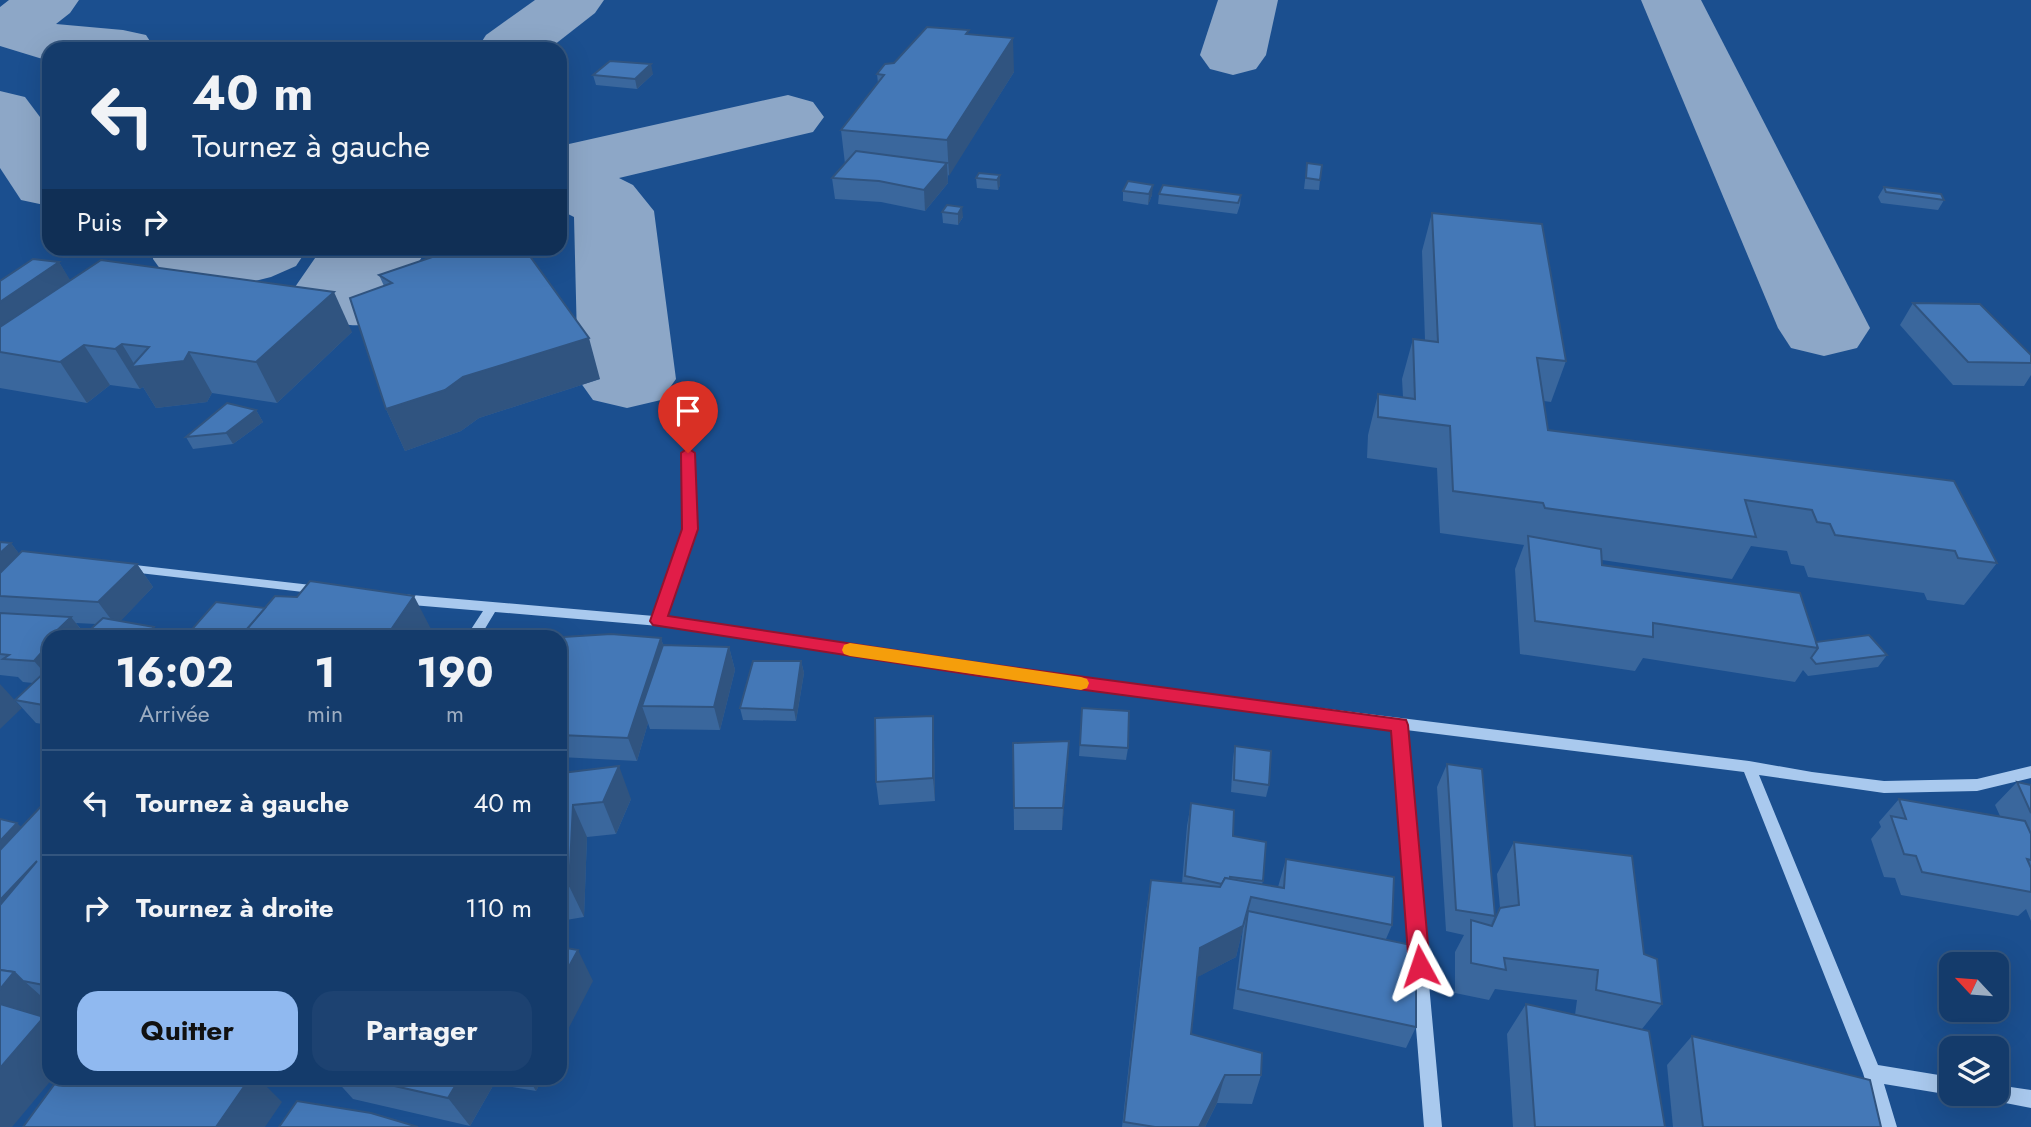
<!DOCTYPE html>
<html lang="fr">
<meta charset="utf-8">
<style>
body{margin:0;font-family:Jost,sans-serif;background:#1d4271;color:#f1f3f6;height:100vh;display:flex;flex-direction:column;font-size:26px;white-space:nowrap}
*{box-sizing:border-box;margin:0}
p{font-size:23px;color:#9dadc1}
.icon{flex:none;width:38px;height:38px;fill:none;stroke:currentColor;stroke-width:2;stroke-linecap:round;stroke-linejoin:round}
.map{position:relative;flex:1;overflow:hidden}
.panel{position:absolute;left:42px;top:630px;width:525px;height:455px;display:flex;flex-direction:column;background:#143b6b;border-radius:21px;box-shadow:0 7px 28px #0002,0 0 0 2px #33557e}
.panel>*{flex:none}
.banner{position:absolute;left:42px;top:42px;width:525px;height:214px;border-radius:21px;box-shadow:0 7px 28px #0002,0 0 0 2px #33557e;background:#143b6b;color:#f1f3f6;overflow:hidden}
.needle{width:46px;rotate:296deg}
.fabs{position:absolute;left:1939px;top:952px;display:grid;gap:14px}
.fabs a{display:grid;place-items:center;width:70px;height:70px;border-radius:14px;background:#143b6b;box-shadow:0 7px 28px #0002,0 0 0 2px #33557e;font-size:35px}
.pin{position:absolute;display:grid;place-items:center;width:60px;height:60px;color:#fff;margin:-72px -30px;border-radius:50% 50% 50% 0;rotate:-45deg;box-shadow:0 0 7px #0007}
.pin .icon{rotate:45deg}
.me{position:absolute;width:77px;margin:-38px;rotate:355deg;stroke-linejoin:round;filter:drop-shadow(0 0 5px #0008)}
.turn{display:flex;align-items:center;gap:24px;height:147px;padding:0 35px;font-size:32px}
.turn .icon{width:91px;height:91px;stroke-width:2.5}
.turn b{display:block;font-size:49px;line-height:60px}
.then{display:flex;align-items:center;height:66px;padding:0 35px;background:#0003;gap:14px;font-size:26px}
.eta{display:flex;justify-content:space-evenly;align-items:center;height:119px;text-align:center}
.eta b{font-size:42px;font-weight:700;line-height:49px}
.action{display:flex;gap:14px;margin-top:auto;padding:14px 35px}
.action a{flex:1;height:80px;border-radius:21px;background:#90b9f0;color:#111;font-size:28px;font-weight:700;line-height:80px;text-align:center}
.action a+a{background:#1d4271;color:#f1f3f6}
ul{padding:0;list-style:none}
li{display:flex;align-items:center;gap:21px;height:105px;padding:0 35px;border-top:2px solid #33557e}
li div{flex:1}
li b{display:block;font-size:26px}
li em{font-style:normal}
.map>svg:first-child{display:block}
</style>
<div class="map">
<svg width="2031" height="1127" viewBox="0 0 2031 1127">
<rect width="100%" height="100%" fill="#1b4f8f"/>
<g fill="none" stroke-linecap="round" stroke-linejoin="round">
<g fill="#8da7c7" fill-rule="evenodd">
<polygon points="9,0 79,0 70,13 56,24 123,30 146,35 155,49 49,49 49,61 0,46 0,7"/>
<polygon points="535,0 604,0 595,13 549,49 477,49 486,35"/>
<polygon points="1218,0 1278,0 1266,55 1256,69 1233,75 1210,69 1200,55"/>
<polygon points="1641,0 1701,0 1870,328 1857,348 1824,356 1791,348 1778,328"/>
<polygon points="0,91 25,97 49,129 49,206 21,200 0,168"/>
<polygon points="788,95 813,102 824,117 813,132 619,178 633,185 654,211 676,379 661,400 627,408 593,400 578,379 574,217 560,210 560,146"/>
<polygon points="154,248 308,248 296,266 271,277 232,287 205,288 166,277 153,259"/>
<path d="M322,248h106l-12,18 -20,9 15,4 13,19 -13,19c-28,7 -65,15 -92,-1 -10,-6 -17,-19 -24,-29z"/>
</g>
<g fill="#a9c9ee" fill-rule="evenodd">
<polygon points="688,450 694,453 696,529 667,617 1085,679 1749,761 1812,772 1884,781 1977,779 2031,766 2031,778 1977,791 1884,793 1759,775 1878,1065 1951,1077 1951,1094 1954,1094 1951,1095 1884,1084 1897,1127 1879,1127 1863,1073 1744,772 1406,730 1442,1127 1424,1127 1392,728 1085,689 659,626 495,612 480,637 466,637 483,611 400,604 394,599 400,594 654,616 684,529 682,453"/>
<polygon points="126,564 320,586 326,590 320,594 122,571 120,568"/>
<polygon points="1997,1085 2031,1090 2031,1108 1990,1100 1987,1094 1997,1094"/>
</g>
</g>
<g fill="#3a679d" fill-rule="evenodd">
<polygon points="969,34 1014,72 948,176 948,183 925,211 881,202 835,199 832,178 845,164 841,130 878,83 877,74 894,63"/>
<polygon points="653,74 637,89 596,85 593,75"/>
<polygon points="1307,163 1320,180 1319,190 1304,189"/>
<polygon points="1000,175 1000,185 998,190 977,188 976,178"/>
<polygon points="1884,187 1944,200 1938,210 1881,203 1878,197"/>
<polygon points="1123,191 1152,195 1148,205 1123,201"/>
<polygon points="1159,194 1241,195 1240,205 1237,214 1158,204"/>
<polygon points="947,205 963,217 958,225 943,223 942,212"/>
<polygon points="1432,213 1566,361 1551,402 1544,401 1548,430 1997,563 1964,605 1927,600 1924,593 1808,577 1804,566 1791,564 1787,551 1751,546 1732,579 1602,560 1602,565 1816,642 1887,655 1878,667 1808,676 1803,670 1795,682 1643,658 1635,671 1520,654 1515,569 1524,545 1440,533 1437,468 1367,458 1368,435 1378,394 1403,397 1402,379 1413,339 1425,340 1422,251"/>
<polygon points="59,262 70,281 352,332 277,403 212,393 207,402 156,408 143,387 140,389 110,385 87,403 0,388 0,281"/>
<polygon points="379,275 600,379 479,418 461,431 405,451 386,409 384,286"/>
<polygon points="1913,303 2031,355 2031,375 2024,386 1953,385 1900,325"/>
<polygon points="256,410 263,422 233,444 193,449 186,437"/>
<path d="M0,542l11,1 8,11 118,10 16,23 -33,34 41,16h-112v88l-13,-2 -21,-23 18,-17 -10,-1 -5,-5 -18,-2zM76,623l20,1 -11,10z"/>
<polygon points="661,638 663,645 729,647 735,670 720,730 650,729 648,723 637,761 560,757 560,644"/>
<polygon points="801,661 804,673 796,721 743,720 740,708"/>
<polygon points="1082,708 1128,748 1126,760 1079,756"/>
<polygon points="933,716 934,739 935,801 879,805 876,782"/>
<polygon points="1069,741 1062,830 1014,830 1013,743"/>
<polygon points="1235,746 1269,785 1266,797 1231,792 1233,758"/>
<polygon points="1447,764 1495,916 1490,926 1500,908 1497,874 1514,842 1644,954 1662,1004 1642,1029 1665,1127 1513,1127 1507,1034 1526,1004 1575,1015 1577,1000 1495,989 1489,1000 1455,993 1455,952 1464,935 1446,931 1437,787"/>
<polygon points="560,778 631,799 616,834 587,837 584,917 560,921"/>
<polygon points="2017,782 2031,785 2031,921 2026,909 2018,916 1901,895 1895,878 1884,877 1871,839 1881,827 1879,822 1899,799 2000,816 1995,805"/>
<polygon points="49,802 49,1002 48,1002 49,1003 39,1015 12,1127 22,827"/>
<polygon points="1191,803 1263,881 1262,884 1278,887 1286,859 1392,925 1386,939 1416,1027 1406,1048 1233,1009 1243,928 1236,957 1197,977 1191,1034 1261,1075 1252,1104 1217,1103 1205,1127 1122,1127 1146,912 1151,880 1182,883 1187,826"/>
<polygon points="1692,1036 1881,1127 1673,1127 1667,1065"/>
<polygon points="334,1078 543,1078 536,1091 494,1084 470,1126 353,1099"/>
</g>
<g fill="#305480">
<polygon points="1013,38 1014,72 949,176 947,140"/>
<polygon points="651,64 653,74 637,89 635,79"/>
<polygon points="947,163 948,183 925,211 924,190"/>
<polygon points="1000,175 1000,185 998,190 997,180"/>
<polygon points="1153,185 1152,195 1148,205 1149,194"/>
<polygon points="962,207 963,217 958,225 958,214"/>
<polygon points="59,262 72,283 0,334 0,302"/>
<polygon points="334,292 352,332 277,403 256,362"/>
<polygon points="589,338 600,379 479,418 461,431 405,451 386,409 463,377"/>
<polygon points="122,344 136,367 189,352 212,393 207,402 156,408 143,387 140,389 115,349"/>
<polygon points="84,345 110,385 87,403 60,362"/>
<polygon points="256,410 263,422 233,444 226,433"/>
<polygon points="11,543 37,577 0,594 0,553"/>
<polygon points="137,564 153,587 116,626 98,602"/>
<polygon points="414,596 431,629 425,637 386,637"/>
<polygon points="71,617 87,637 50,637"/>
<polygon points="154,627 161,637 146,637"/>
<polygon points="49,638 49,678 34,661 46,641"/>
<polygon points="661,638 668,661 642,706 648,723 637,761 628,738"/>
<polygon points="729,647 735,670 720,730 714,707"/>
<polygon points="801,661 804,673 796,721 794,710"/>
<polygon points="0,684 22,708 0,729"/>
<polygon points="933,716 934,739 935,801 933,778"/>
<polygon points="1069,741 1068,764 1062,830 1063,808"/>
<polygon points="619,766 631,799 616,834 603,802"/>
<polygon points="573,805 587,837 584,917 569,886"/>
<polygon points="17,823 40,845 0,888 0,841"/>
<polygon points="37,861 0,949 0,900"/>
<polygon points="1251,897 1236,957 1194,979 1200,948"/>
<polygon points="578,950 593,981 560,1045 560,983"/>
<polygon points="14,972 49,1003 27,1031 0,1009 0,989"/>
<polygon points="44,1017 49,1021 49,1078 53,1078 12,1127 0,1127 0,1068"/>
<polygon points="1225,1075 1217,1103 1205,1127 1199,1127"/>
<polygon points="248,1078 260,1078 259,1079 282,1102 265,1127 216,1127"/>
<polygon points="460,1078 489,1078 494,1084 470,1126 448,1098"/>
<polygon points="528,1078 543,1078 536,1091"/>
</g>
<g fill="#4478b7" stroke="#305480" stroke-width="2">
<polygon points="927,27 969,30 966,34 1013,38 947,140 841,130 884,75 877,74 885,64 894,63"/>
<polygon points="610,61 651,64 635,79 593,75"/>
<polygon points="856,151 947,163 924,190 879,181 832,178"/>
<polygon points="1307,163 1322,165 1320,180 1306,178"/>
<polygon points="979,173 1000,175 997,180 976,178"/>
<polygon points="1128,181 1153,185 1149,194 1123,191"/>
<polygon points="1163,185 1241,195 1238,203 1159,194"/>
<polygon points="1884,187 1941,194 1944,200 1886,192"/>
<polygon points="947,205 962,207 958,214 942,212"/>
<polygon points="1432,213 1542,224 1566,361 1537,358 1548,430 1954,481 1997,563 1958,558 1955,551 1835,535 1830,524 1817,522 1812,510 1745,500 1756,537 1545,508 1543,503 1453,491 1450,426 1378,417 1378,394 1415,399 1413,339 1438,342"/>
<polygon points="459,248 524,248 589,338 463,377 445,390 386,409 350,298 392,283 379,275"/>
<polygon points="33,259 59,262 0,302 0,281"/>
<polygon points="101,260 334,292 256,362 189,352 184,361 131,367 149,347 122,344 115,349 84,345 60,362 0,352 0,327"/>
<polygon points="1913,303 1980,304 2031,355 2031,363 1968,362"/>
<polygon points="227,403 256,410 226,433 186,437"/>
<polygon points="1528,536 1601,549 1602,565 1800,593 1818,648 1653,623 1653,637 1535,621"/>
<polygon points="0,542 11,543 0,553"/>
<polygon points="22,551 137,564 98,602 0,596 0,573"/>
<polygon points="310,581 414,596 386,637 240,637 275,596 297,597"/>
<polygon points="216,602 265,608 240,637 186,636"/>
<polygon points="0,613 71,617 46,641 49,641 49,644 34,661 3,659 9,655 0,654"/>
<polygon points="103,618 154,627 146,637 82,637"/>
<polygon points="469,633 553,636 467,637"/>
<polygon points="611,634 661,638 628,738 560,735 560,644 563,637"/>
<polygon points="1869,635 1887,655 1816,664 1811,658 1818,648 1816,642"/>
<polygon points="663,645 729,647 714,707 642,706"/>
<polygon points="753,661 801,661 794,710 740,708"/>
<polygon points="49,668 49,706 15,700"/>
<polygon points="1082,708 1129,711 1128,748 1080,745"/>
<polygon points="933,716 933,778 876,782 875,718"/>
<polygon points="1069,741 1063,808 1014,808 1013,743"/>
<polygon points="1235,746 1271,751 1269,785 1234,780"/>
<polygon points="1447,764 1482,769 1495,916 1456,910"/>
<polygon points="619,766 603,802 573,805 569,886 560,887 560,778 562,773"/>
<polygon points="2017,782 2031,785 2031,813"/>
<polygon points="1899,799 2025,821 2031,834 2031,860 2027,859 2031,868 2031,892 1922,872 1916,856 1904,854 1891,816 1906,819"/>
<polygon points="46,801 49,802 49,986 23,981 14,972 0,970 0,905 37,861 0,900 0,850"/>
<polygon points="1191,803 1234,810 1233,836 1266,842 1263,881 1230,877 1230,879 1225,878 1222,884 1185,876"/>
<polygon points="0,819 17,823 0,841"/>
<polygon points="1514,842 1632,856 1644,954 1657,959 1662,1004 1596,990 1598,970 1504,958 1506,970 1471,963 1471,920 1492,926 1500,908 1519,905"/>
<polygon points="1286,859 1394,877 1392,925 1251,897 1243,926 1200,948 1191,1034 1262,1053 1261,1075 1225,1075 1199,1127 1155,1127 1124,1122 1151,880 1220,887 1225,878 1284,888"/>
<polygon points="1248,911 1416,946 1416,1027 1238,989"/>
<polygon points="560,947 578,950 560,983"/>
<polygon points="0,970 14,972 0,989"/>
<polygon points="0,1004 44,1017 0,1068"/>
<polygon points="1526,1004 1649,1031 1665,1127 1535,1127"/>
<polygon points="1692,1036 1870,1080 1881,1127 1703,1127"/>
<polygon points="59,1078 250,1078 216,1127 23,1127"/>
<polygon points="359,1078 460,1078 448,1098"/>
<polygon points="297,1101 371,1113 418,1127 279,1127"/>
</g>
<polygon fill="#e11d48" stroke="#92132f" stroke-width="2" points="688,448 695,453 698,529 668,616 980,663 1406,720 1408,725 1430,966 1427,973 1420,976 1412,973 1409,966 1391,731 980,676 653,625 650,621 682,529 681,453"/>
<polygon fill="#f59e0b" points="850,643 1081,677 1087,679 1089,683 1087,688 1081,690 850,656 844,654 842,650 844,645"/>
</svg>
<div class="fabs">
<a><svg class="needle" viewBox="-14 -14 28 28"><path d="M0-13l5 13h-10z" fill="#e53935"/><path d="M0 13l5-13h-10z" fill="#9dadc1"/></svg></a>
<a><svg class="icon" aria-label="layers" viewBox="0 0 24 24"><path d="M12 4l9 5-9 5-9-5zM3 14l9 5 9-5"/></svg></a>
</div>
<div class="pin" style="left:688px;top:453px;background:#d93025"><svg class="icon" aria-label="arrive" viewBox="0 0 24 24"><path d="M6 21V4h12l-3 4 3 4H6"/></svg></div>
<svg class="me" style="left:1420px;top:966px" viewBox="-20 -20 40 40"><path d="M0-17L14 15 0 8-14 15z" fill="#e11d48" stroke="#fff" stroke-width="4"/></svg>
<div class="banner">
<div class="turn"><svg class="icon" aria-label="left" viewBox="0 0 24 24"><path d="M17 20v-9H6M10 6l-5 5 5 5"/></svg><div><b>40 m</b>Tournez à gauche</div></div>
<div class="then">Puis<svg class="icon" aria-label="right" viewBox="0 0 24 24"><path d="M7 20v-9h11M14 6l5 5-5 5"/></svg></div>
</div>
<section class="panel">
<div class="eta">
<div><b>16:02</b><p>Arrivée</p></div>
<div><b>1</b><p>min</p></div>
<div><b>190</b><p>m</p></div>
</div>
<ul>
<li><svg class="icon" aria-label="left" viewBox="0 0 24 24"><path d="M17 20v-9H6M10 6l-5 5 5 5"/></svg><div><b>Tournez à gauche</b></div><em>40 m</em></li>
<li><svg class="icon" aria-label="right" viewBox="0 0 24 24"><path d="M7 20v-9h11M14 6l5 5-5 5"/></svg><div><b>Tournez à droite</b></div><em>110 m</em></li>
</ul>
<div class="action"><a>Quitter</a><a>Partager</a></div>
</section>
</div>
